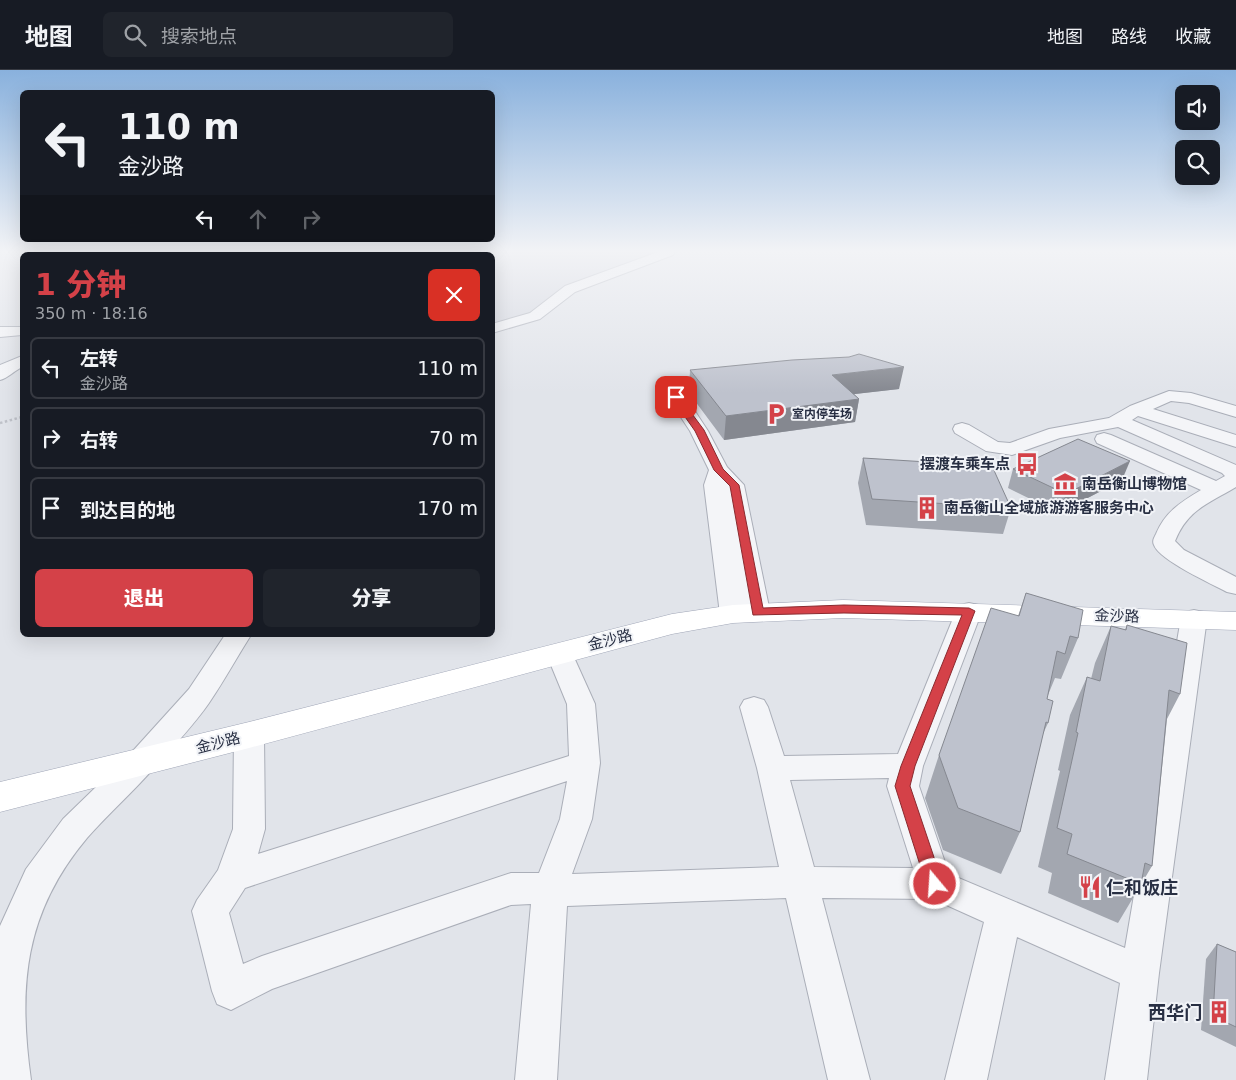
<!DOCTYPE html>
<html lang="zh">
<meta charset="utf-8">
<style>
body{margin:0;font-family:"DejaVu Sans","Noto Sans SC",sans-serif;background:#20242c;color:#f1f3f6;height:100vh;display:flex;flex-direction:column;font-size:19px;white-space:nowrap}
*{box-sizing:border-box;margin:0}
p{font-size:16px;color:#9ea1a6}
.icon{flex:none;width:28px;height:28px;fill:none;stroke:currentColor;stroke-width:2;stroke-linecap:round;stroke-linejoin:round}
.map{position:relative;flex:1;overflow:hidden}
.panel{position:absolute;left:20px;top:182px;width:475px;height:385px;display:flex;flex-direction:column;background:#171b24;border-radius:8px;box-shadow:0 5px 20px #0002}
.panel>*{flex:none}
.banner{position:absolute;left:20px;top:20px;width:475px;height:152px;border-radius:8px;box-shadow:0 5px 20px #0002;background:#171b24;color:#f1f3f6;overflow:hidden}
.tools{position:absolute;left:1175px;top:15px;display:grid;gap:10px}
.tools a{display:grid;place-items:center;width:45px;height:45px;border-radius:8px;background:#171b24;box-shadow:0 5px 20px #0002;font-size:25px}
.pin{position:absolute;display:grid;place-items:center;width:42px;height:42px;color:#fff;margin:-21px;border-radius:10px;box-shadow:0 2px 8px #0006}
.me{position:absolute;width:55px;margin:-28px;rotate:342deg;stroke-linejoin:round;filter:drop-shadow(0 0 4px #0008)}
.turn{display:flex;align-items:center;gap:18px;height:105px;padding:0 15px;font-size:22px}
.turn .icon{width:65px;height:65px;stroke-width:2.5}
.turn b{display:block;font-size:35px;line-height:42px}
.lanes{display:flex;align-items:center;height:48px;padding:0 15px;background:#0003;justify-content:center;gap:25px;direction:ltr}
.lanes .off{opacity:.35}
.round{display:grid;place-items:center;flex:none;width:52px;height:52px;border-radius:8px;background:#20242c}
.headline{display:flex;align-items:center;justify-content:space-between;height:85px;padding:0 15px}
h1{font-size:30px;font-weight:800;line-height:38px;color:#d44148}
.button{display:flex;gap:10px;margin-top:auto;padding:10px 15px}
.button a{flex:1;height:58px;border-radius:8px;background:#d44148;color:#fff;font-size:20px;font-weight:800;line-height:58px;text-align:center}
.button a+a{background:#20242c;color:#f1f3f6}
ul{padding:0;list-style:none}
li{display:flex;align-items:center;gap:15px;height:62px;margin:0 10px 8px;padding:0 5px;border:2px solid #363941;border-radius:8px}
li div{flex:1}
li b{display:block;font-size:19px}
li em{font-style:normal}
header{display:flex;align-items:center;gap:30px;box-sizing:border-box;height:70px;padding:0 25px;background:#171b24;border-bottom:1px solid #363941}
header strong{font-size:24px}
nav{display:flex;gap:28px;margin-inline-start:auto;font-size:18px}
.search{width:350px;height:45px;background:#20242c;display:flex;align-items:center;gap:12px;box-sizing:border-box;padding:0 18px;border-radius:8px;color:#9ea1a6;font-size:19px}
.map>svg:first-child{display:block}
</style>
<header>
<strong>地图</strong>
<div class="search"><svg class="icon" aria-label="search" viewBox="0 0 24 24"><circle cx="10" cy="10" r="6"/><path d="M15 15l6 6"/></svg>搜索地点</div>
<nav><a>地图</a><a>路线</a><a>收藏</a></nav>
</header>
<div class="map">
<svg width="1236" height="1010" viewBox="0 0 1236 1010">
<rect width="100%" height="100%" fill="#e1e4ea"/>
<polygon fill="#d3d6df" points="483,182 655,182 586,213 532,244 493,256 492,185 481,185"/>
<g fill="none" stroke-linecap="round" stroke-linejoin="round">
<defs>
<g id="minor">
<polygon points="468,182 480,182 478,185 466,185"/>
<polygon points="658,182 675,182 673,185 575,222 540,249 492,263 492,254 530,243 565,216"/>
<polygon points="0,257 22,257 22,265 0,267"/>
<path d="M22,286v11c-8,4 -14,11 -22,13v-15z"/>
<path d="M722,304l6,1 2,4 -2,4 -33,3 -12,7 25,38 19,36 17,18 26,127 -4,6 -9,2 -9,-2 -2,-4 -4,6 -9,2 -9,-2 -4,-6 -16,-129 5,-15 -19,-39 -25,-38c6,-19 41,-18 57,-19z"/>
<path d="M1169,321l22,2 45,13v11l-47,-14 -18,-2 -18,8 83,26v12l-98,-31 -6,4 104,45v22c-28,17 -48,22 -61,54l9,9 52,27v17l-9,-2c-15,-8 -68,-32 -73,-47 -2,-4 0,-7 2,-11 9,-22 25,-32 45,-44l-104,-47 -2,-4 2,-4 7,-2 7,2 105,46 9,-5 -3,-3 -104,-46 -58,11 -48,17 -26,-4 -31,-18 -2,-4 2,-4 7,-2 7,2 29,17 12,1 39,-14 60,-11 21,-12z"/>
<path d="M969,533l9,2 4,6 -59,155 -4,20 30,88 176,74 56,-330 4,-6 9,-2 9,2 4,6 -48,355 -12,107h-42l15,-97 -103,-46 -30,143h-42l39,-158 -51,-23 -111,-1 48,182h-42l-42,-182 -219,8 -10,174h-42l16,-176 -20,1 -239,84 -41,21 -14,-6 -5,-13 -20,-80 5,-11 21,-30 15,-41 1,-94 5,-8 10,-3 10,3 5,8 1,94 -7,25 311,-98 -2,-52 -21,-51 4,-6 9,-3 9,3 4,6 23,51 5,59 -8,56 -20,55 207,-7 -22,-99 -17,-61 4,-7 10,-3 10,3 4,7 16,49 114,-2 58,-143 4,-6zM889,708l-2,8 26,82 -99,-1 -24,-87zM567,711l-7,38 -21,54h-28l-249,83 -19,8 -14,-51 16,-25z"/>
<path d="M225,565h26c-14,22 -27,46 -42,68 -16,23 -37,45 -56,66 -21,24 -45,45 -66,69 -63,75 -69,149 -56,242h-31v-154l26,-57 37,-50 68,-66 58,-64z"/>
</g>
<polygon id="major" points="843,530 1236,542 1236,560 843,548 733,553 672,564 249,678 0,742 0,712 249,652 672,544 733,535"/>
</defs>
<use href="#minor" stroke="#aaaeb8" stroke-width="2"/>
<use href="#major" stroke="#a0a6b7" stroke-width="1"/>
<polyline stroke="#bfc2c9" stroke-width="2" stroke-dasharray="2 2" stroke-linecap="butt" points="127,182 129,185"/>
<polyline stroke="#bfc2c9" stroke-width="2.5" stroke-dasharray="2.5 2.5" stroke-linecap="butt" points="0,353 22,347"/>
<use href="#minor" fill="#f4f5f8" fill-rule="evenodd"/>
<use href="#major" fill="#fff" fill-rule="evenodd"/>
</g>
<g fill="#a3a7b0">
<polygon points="690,300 899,319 854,324 859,329 855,352 724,370 689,323"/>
<polygon points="863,388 1011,438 1003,464 866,455 858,413"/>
<polygon points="1013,399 1122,410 1059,443 1008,418"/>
<polygon points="1026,523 1078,568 1061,609 1055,608 1048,625 1047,625 1047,629 1048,653 1043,664 1020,762 1001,804 943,780 925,728 939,685 1018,546"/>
<polygon points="1127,555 1180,624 1167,649 1152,796 1118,853 1048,823 1052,803 1038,797 1060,701 1058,700 1070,645 1087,607 1091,609 1095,593 1111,556 1125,560"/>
<polygon points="1217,874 1236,882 1236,977 1201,960 1206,889"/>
</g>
<g fill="#858890">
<polygon points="904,297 899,319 829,327 832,305"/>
<polygon points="859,329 855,352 724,370 726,346"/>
<polygon points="1130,391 1122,410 1059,443 1066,424"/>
</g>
<g fill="#bec2cd" stroke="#858890">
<polygon points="859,284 904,297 832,305 859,329 726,346 690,300 792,290 849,287"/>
<polygon points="1078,369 1130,391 1066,424 1013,399"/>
<polygon points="863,388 992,396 1011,438 872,429"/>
<polygon points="1026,523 1083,540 1078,568 1070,566 1065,584 1057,581 1047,629 1053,631 1048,653 1046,652 1020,762 958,738 939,685 991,538 1019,546"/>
<polygon points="1127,555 1187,573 1180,624 1169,620 1152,796 1145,793 1141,814 1067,784 1072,764 1057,758 1078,663 1076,662 1087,607 1100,611 1111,556 1126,560"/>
<polygon points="1217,874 1236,882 1236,957 1213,946"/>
</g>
<linearGradient id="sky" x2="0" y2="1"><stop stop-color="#89b1dd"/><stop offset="0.56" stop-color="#f2f3f6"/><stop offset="1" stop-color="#f2f3f6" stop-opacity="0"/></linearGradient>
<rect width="1236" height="323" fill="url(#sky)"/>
<polygon fill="#d44148" stroke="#8a2a2f" points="673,325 678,325 704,360 723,399 739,415 763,538 844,535 969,538 975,541 915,696 910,716 943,814 941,819 935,822 929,819 926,814 895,716 901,696 962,545 844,543 753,545 730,416 714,400 695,361 671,327"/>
<defs>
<symbol id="parking-bare" viewBox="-9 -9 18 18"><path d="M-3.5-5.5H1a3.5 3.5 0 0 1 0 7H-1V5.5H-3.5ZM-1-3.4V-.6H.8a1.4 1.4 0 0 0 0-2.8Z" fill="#d44148" stroke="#f1f3f7" stroke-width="2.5" paint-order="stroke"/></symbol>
<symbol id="bus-bare" viewBox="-9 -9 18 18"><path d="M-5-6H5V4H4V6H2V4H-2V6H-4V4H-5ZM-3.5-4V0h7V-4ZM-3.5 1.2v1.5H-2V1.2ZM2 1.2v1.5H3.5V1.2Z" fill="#d44148" stroke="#f1f3f7" stroke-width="2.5" paint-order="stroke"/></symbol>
<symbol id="museum-bare" viewBox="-9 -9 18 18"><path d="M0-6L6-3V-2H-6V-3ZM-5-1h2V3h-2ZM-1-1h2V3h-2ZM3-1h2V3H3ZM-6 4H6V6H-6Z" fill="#d44148" stroke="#f1f3f7" stroke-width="2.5" paint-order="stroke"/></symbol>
<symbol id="building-bare" viewBox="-9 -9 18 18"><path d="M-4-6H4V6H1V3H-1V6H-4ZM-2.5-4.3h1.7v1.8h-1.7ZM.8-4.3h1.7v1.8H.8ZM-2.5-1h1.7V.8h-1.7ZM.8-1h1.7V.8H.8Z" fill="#d44148" stroke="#f1f3f7" stroke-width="2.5" paint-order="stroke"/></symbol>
<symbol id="restaurant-bare" viewBox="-9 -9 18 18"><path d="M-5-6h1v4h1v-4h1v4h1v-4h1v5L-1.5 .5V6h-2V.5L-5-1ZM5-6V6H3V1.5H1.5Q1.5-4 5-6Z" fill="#d44148" stroke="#f1f3f7" stroke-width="2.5" paint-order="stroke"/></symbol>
</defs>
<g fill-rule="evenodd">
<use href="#parking-bare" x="760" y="328" width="32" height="32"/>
<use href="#bus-bare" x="1011" y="378" width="32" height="32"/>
<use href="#museum-bare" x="1049" y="398" width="32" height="32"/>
<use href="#building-bare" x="911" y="422" width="32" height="32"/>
<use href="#restaurant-bare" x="1074" y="801" width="32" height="32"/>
<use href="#building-bare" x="1203" y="926" width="32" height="32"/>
</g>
<g text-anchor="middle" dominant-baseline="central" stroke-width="4" stroke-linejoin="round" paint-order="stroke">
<g font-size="12" font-weight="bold" fill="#282f43" stroke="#f1f3f7" text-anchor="start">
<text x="792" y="344">室内停车场</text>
</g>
<g font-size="15" font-weight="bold" fill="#282f43" stroke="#f1f3f7" text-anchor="start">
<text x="1010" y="394" text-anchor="end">摆渡车乘车点</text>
<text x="1082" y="414">南岳衡山博物馆</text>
<text x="944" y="438">南岳衡山全域旅游游客服务中心</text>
</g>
<g font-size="15" fill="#282f43" stroke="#f1f3f7">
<text transform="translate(1117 546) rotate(2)">金沙路</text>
<text transform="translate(610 570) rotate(-14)">金沙路</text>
<text transform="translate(218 673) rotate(-14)">金沙路</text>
</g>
<g font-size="18" font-weight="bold" fill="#282f43" stroke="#f1f3f7" text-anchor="start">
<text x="1106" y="817">仁和饭庄</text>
<text x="1202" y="942" text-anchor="end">西华门</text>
</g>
</g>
</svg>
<div class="tools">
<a><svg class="icon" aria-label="sound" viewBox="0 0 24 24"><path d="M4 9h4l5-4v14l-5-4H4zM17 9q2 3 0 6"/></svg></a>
<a><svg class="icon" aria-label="search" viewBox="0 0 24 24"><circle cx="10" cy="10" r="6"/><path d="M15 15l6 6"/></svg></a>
</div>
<div class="pin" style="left:676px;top:327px;background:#d93025"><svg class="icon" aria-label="arrive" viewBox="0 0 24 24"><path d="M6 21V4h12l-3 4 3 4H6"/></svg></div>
<svg class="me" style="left:935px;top:814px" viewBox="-20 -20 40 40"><circle r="17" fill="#d44148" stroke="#fff" stroke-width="3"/><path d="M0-11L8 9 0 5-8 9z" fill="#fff"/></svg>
<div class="banner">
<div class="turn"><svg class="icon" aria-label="left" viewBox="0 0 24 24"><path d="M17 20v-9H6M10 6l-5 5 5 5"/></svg><div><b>110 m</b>金沙路</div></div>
<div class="lanes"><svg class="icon" aria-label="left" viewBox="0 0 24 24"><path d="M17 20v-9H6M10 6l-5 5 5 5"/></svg><svg class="icon off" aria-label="ahead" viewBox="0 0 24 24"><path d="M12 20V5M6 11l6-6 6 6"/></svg><svg class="icon off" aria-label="right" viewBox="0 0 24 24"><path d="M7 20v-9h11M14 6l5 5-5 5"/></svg></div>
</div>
<section class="panel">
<div class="headline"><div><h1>1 分钟</h1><p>350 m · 18:16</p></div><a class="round" style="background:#d93025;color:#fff"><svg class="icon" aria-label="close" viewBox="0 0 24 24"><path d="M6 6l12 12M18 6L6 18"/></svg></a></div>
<ul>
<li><svg class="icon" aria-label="left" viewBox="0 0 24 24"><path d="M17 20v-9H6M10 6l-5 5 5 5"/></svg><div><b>左转</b><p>金沙路</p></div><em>110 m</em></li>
<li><svg class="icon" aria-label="right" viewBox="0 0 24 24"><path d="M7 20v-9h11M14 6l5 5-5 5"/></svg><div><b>右转</b></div><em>70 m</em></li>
<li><svg class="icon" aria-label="arrive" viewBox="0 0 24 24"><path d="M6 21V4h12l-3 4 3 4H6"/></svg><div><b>到达目的地</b></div><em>170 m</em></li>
</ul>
<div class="button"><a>退出</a><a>分享</a></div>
</section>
</div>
